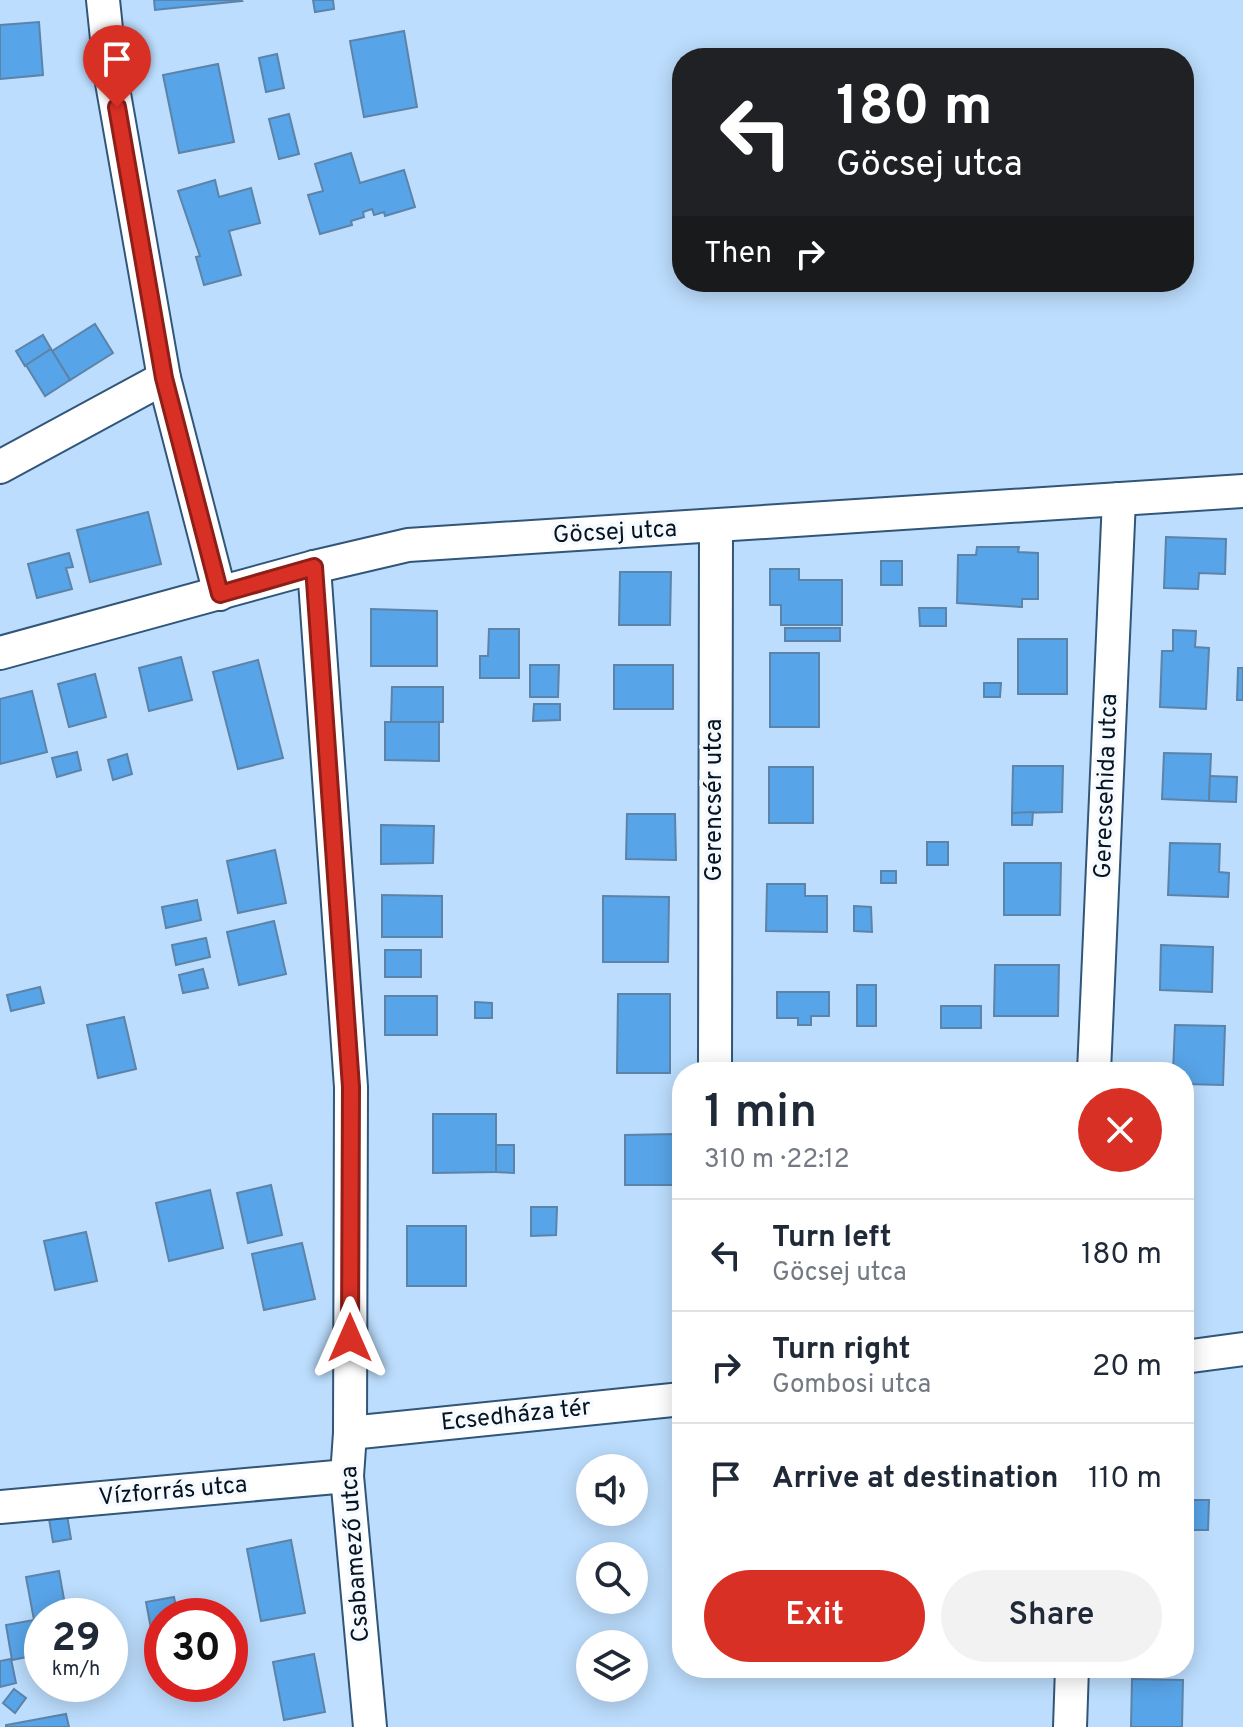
<!DOCTYPE html>
<meta charset="utf-8">
<style>
body{margin:0;font-family:Overpass,sans-serif;background:#f2f2f3;color:#1f2937;height:100vh;display:flex;flex-direction:column;font-size:30px;white-space:nowrap}
*{box-sizing:border-box;margin:0}
p{font-size:26px;color:#747a83}
.icon{flex:none;width:44px;height:44px;fill:none;stroke:currentColor;stroke-width:2;stroke-linecap:round;stroke-linejoin:round}
.map{position:relative;flex:1;overflow:hidden}
.side{position:absolute;left:672px;top:1062px;width:522px;height:616px;display:flex;flex-direction:column;background:#fff;border-radius:32px;box-shadow:0 4px 20px #0003}
.side>*{flex:none}
.guide{position:absolute;left:672px;top:48px;width:522px;height:244px;border-radius:32px;box-shadow:0 4px 20px #0003;background:#202124;color:#fff;overflow:hidden}
.buttons{position:absolute;left:576px;top:1454px;display:grid;gap:16px}
.buttons a{display:grid;place-items:center;width:72px;height:72px;border-radius:50%;background:#fff;box-shadow:0 4px 20px #0003;font-size:40px}
.speed{position:absolute;left:24px;top:1598px;display:flex;gap:16px;font-size:40px;font-weight:700;text-align:center}
.speed>*{display:grid;place-content:center;width:104px;height:104px;border-radius:50%;background:#fff;box-shadow:0 4px 20px #0003;line-height:1}
.speed small{font-size:20px;font-weight:400}
.speed .limit{border:12px solid #d22;background:#fff;color:#111}
.pin{position:absolute;display:grid;place-items:center;width:68px;height:68px;color:#fff;margin:-82px -34px;border-radius:50% 50% 50% 0;rotate:-45deg;box-shadow:0 0 8px #0007}
.pin .icon{rotate:45deg}
.me{position:absolute;width:88px;margin:-44px;rotate:0deg;stroke-linejoin:round;filter:drop-shadow(0 0 6px #0008)}
.turn{display:flex;align-items:center;gap:28px;height:168px;padding:0 32px;font-size:36px}
.turn .icon{width:104px;height:104px;stroke-width:2.5}
.turn b{display:block;font-size:56px;line-height:68px}
.then{display:flex;align-items:center;height:76px;padding:0 32px;background:#0003;gap:16px;font-size:30px}
.round{display:grid;place-items:center;flex:none;width:84px;height:84px;border-radius:42px;background:#f2f2f3}
.headline{display:flex;align-items:center;justify-content:space-between;height:136px;padding:0 32px}
h1{font-size:48px;font-weight:600;line-height:60px}
.cta{display:flex;gap:16px;margin-top:auto;padding:16px 32px}
.cta a{flex:1;height:92px;border-radius:48px;background:#d93025;color:#fff;font-size:32px;font-weight:600;line-height:92px;text-align:center}
.cta a+a{background:#f2f2f3;color:#1f2937}
ul{padding:0;list-style:none}
li{display:flex;align-items:center;gap:24px;height:112px;padding:0 32px;border-top:2px solid #e0e1e3}
li div{flex:1}
li b{display:block;font-size:30px}
li em{font-style:normal}
.map>svg:first-child{display:block}
</style>
<div class="map">
<svg width="1243" height="1727" viewBox="0 0 1243 1727">
<rect width="100%" height="100%" fill="#bcddfd"/>
<g fill="#58a4e8" stroke="#5c83a8" stroke-width="2">
<polygon points="154,0 241,0 242,1 155,10"/>
<polygon points="313,0 333,0 334,9 315,12"/>
<polygon points="39,22 43,75 0,79 0,25"/>
<polygon points="404,31 417,107 364,117 350,41"/>
<polygon points="277,54 284,88 266,92 259,58"/>
<polygon points="218,64 234,142 179,153 163,75"/>
<polygon points="289,114 299,154 279,159 269,119"/>
<polygon points="351,153 360,183 404,170 415,207 385,216 384,212 374,215 372,209 363,212 364,217 351,221 352,225 320,234 308,195 323,191 315,164"/>
<polygon points="215,180 219,197 251,188 260,223 229,231 241,275 204,285 196,257 200,256 178,191"/>
<polygon points="95,324 113,353 70,380 52,351"/>
<polygon points="43,335 51,349 25,366 16,351"/>
<polygon points="51,349 70,380 45,396 26,365"/>
<polygon points="148,512 161,564 90,582 77,530"/>
<polygon points="1166,537 1226,539 1225,574 1199,573 1198,589 1164,588"/>
<polygon points="977,547 1019,547 1018,552 1038,553 1038,599 1022,599 1022,607 957,603 958,555 976,555"/>
<polygon points="69,553 73,567 66,568 72,589 37,598 28,564"/>
<rect x="881" y="561" width="21" height="24"/>
<polygon points="770,569 799,569 799,580 842,580 842,625 781,625 781,605 770,605"/>
<polygon points="620,572 671,572 670,625 619,625"/>
<polygon points="919,608 946,608 946,626 920,626"/>
<polygon points="371,609 437,611 437,666 371,666"/>
<rect x="785" y="628" width="55" height="13"/>
<polygon points="489,629 519,629 519,678 480,678 480,656 488,656"/>
<polygon points="1173,630 1196,631 1195,647 1209,648 1206,709 1160,707 1162,651 1173,651"/>
<rect x="1018" y="639" width="49" height="55"/>
<rect x="770" y="653" width="49" height="74"/>
<polygon points="181,657 192,700 149,711 139,668"/>
<polygon points="258,660 283,758 238,769 213,672"/>
<polygon points="530,665 559,665 558,697 530,697"/>
<rect x="614" y="665" width="59" height="44"/>
<polygon points="1238,668 1243,668 1243,700 1237,700"/>
<polygon points="95,674 106,717 69,727 58,684"/>
<polygon points="984,683 1001,683 1000,697 984,697"/>
<polygon points="392,687 443,687 443,722 391,722"/>
<polygon points="32,691 47,752 0,764 0,699"/>
<polygon points="534,704 560,704 560,720 533,721"/>
<polygon points="385,722 439,722 439,761 385,760"/>
<polygon points="77,752 81,770 57,777 52,758"/>
<polygon points="1164,753 1211,754 1209,801 1162,799"/>
<polygon points="127,754 132,774 113,780 108,760"/>
<polygon points="1013,766 1063,766 1062,812 1012,813"/>
<rect x="769" y="767" width="44" height="56"/>
<polygon points="1210,776 1237,777 1236,802 1209,801"/>
<polygon points="1033,812 1032,825 1012,825 1012,813"/>
<polygon points="627,814 675,814 676,860 626,859"/>
<polygon points="381,825 434,826 433,863 381,864"/>
<rect x="927" y="842" width="21" height="23"/>
<polygon points="1170,843 1220,844 1219,872 1229,873 1228,897 1168,895"/>
<polygon points="275,850 286,903 238,913 227,861"/>
<polygon points="1004,863 1061,863 1060,915 1004,915"/>
<rect x="881" y="871" width="15" height="12"/>
<polygon points="767,884 805,884 805,896 827,896 827,932 766,931"/>
<polygon points="382,895 442,896 442,937 382,937"/>
<polygon points="603,896 669,897 668,962 603,962"/>
<polygon points="197,900 201,920 166,928 162,907"/>
<polygon points="854,906 871,907 872,932 854,931"/>
<polygon points="274,921 286,974 239,985 227,932"/>
<polygon points="206,938 210,957 176,965 172,945"/>
<polygon points="1161,945 1213,947 1212,992 1160,990"/>
<rect x="385" y="950" width="36" height="27"/>
<polygon points="995,965 1059,965 1058,1016 994,1016"/>
<polygon points="203,969 208,988 183,993 179,975"/>
<rect x="857" y="985" width="19" height="41"/>
<polygon points="40,987 44,1003 11,1011 7,995"/>
<polygon points="777,992 829,992 829,1016 811,1016 811,1025 798,1025 798,1018 777,1018"/>
<polygon points="618,994 670,994 670,1073 617,1073"/>
<rect x="385" y="996" width="52" height="39"/>
<polygon points="475,1002 492,1003 492,1018 475,1018"/>
<rect x="941" y="1006" width="40" height="22"/>
<polygon points="124,1017 136,1069 98,1078 87,1025"/>
<polygon points="1175,1025 1225,1026 1223,1085 1184,1084 1184,1072 1173,1072"/>
<rect x="977" y="1066" width="77" height="6"/>
<polygon points="433,1114 496,1114 496,1172 433,1173"/>
<polygon points="676,1134 676,1185 625,1185 625,1135"/>
<polygon points="496,1145 514,1145 514,1173 496,1172"/>
<polygon points="271,1185 282,1235 248,1243 237,1193"/>
<polygon points="210,1190 223,1248 169,1261 156,1203"/>
<polygon points="531,1207 557,1207 556,1235 531,1236"/>
<rect x="407" y="1226" width="59" height="60"/>
<polygon points="86,1232 97,1281 55,1290 44,1241"/>
<polygon points="302,1243 315,1299 264,1310 252,1254"/>
<polygon points="1193,1500 1209,1500 1208,1530 1192,1530"/>
<polygon points="67,1515 71,1539 53,1542 49,1519"/>
<polygon points="291,1540 305,1613 261,1621 247,1549"/>
<polygon points="59,1571 67,1616 42,1616 42,1654 12,1660 6,1625 34,1620 26,1577"/>
<polygon points="174,1597 178,1616 162,1616 162,1632 152,1634 146,1602"/>
<polygon points="314,1654 325,1712 284,1720 273,1662"/>
<polygon points="11,1659 16,1683 0,1687 0,1661"/>
<polygon points="1132,1679 1183,1680 1182,1727 1131,1727"/>
<polygon points="14,1689 26,1698 15,1713 3,1703"/>
<polygon points="66,1714 69,1727 6,1727 6,1725"/>
</g>
<g fill="none" stroke-linecap="round" stroke-linejoin="round">
<defs>
<g id="minor">
<polyline points="103,0 111,77 164,378 220,594"/>
<polyline points="0,467 164,378"/>
<polyline points="314,567 351,1087 350,1433 347,1476 370,1727"/>
<polyline points="0,653 314,567 408,545 1243,491"/>
<polyline points="715,1072 716,528"/>
<polyline points="1094,1072 1119,499"/>
<polyline points="1184,1357 1243,1349"/>
<polyline points="350,1433 682,1399"/>
<polyline points="0,1507 347,1476"/>
<polyline points="1070,1727 1072,1668"/>
</g>
</defs>
<use href="#minor" stroke="#315679" stroke-width="36"/>
<use href="#minor" stroke="#fff" stroke-width="32"/>
</g>
<g fill="none" stroke-linecap="round" stroke-linejoin="round">
<defs>
<polyline id="route" points="117,107 164,378 220,594 314,567 351,1087 350,1338"/>
</defs>
<use href="#route" stroke="#8d1f18" stroke-width="20"/>
<use href="#route" stroke="#d93025" stroke-width="14"/>
</g>
<g text-anchor="middle" dominant-baseline="central" stroke-width="7" stroke-linejoin="round" paint-order="stroke">
<g font-size="24" fill="#051422" stroke="#f6fafe">
<text transform="translate(615 533) rotate(-3)">Göcsej utca</text>
<text transform="translate(1107 786) rotate(-88)">Gerecsehida utca</text>
<text transform="translate(715 800) rotate(-90)">Gerencsér utca</text>
<text transform="translate(516 1416) rotate(-6)">Ecsedháza tér</text>
<text transform="translate(173 1492) rotate(-5)">Vízforrás utca</text>
<text transform="translate(356 1554) rotate(-94)">Csabamező utca</text>
</g>
</g>
</svg>
<div class="buttons">
<a><svg class="icon" aria-label="sound" viewBox="0 0 24 24"><path d="M4 9h4l5-4v14l-5-4H4zM17 9q2 3 0 6"/></svg></a>
<a><svg class="icon" aria-label="search" viewBox="0 0 24 24"><circle cx="10" cy="10" r="6"/><path d="M15 15l6 6"/></svg></a>
<a><svg class="icon" aria-label="layers" viewBox="0 0 24 24"><path d="M12 4l9 5-9 5-9-5zM3 14l9 5 9-5"/></svg></a>
</div>
<div class="speed"><div>29<small>km/h</small></div><div class="limit">30</div></div>
<div class="pin" style="left:117px;top:107px;background:#d93025"><svg class="icon" aria-label="arrive" viewBox="0 0 24 24"><path d="M6 21V4h12l-3 4 3 4H6"/></svg></div>
<svg class="me" style="left:350px;top:1338px" viewBox="-20 -20 40 40"><path d="M0-17L14 15 0 8-14 15z" fill="#d93025" stroke="#fff" stroke-width="4"/></svg>
<div class="guide">
<div class="turn"><svg class="icon" aria-label="left" viewBox="0 0 24 24"><path d="M17 20v-9H6M10 6l-5 5 5 5"/></svg><div><b>180 m</b>Göcsej utca</div></div>
<div class="then">Then<svg class="icon" aria-label="right" viewBox="0 0 24 24"><path d="M7 20v-9h11M14 6l5 5-5 5"/></svg></div>
</div>
<section class="side">
<div class="headline"><div><h1>1 min</h1><p>310 m · 22:12</p></div><a class="round" style="background:#d93025;color:#fff"><svg class="icon" aria-label="close" viewBox="0 0 24 24"><path d="M6 6l12 12M18 6L6 18"/></svg></a></div>
<ul>
<li><svg class="icon" aria-label="left" viewBox="0 0 24 24"><path d="M17 20v-9H6M10 6l-5 5 5 5"/></svg><div><b>Turn left</b><p>Göcsej utca</p></div><em>180 m</em></li>
<li><svg class="icon" aria-label="right" viewBox="0 0 24 24"><path d="M7 20v-9h11M14 6l5 5-5 5"/></svg><div><b>Turn right</b><p>Gombosi utca</p></div><em>20 m</em></li>
<li><svg class="icon" aria-label="arrive" viewBox="0 0 24 24"><path d="M6 21V4h12l-3 4 3 4H6"/></svg><div><b>Arrive at destination</b></div><em>110 m</em></li>
</ul>
<div class="cta"><a>Exit</a><a>Share</a></div>
</section>
</div>
